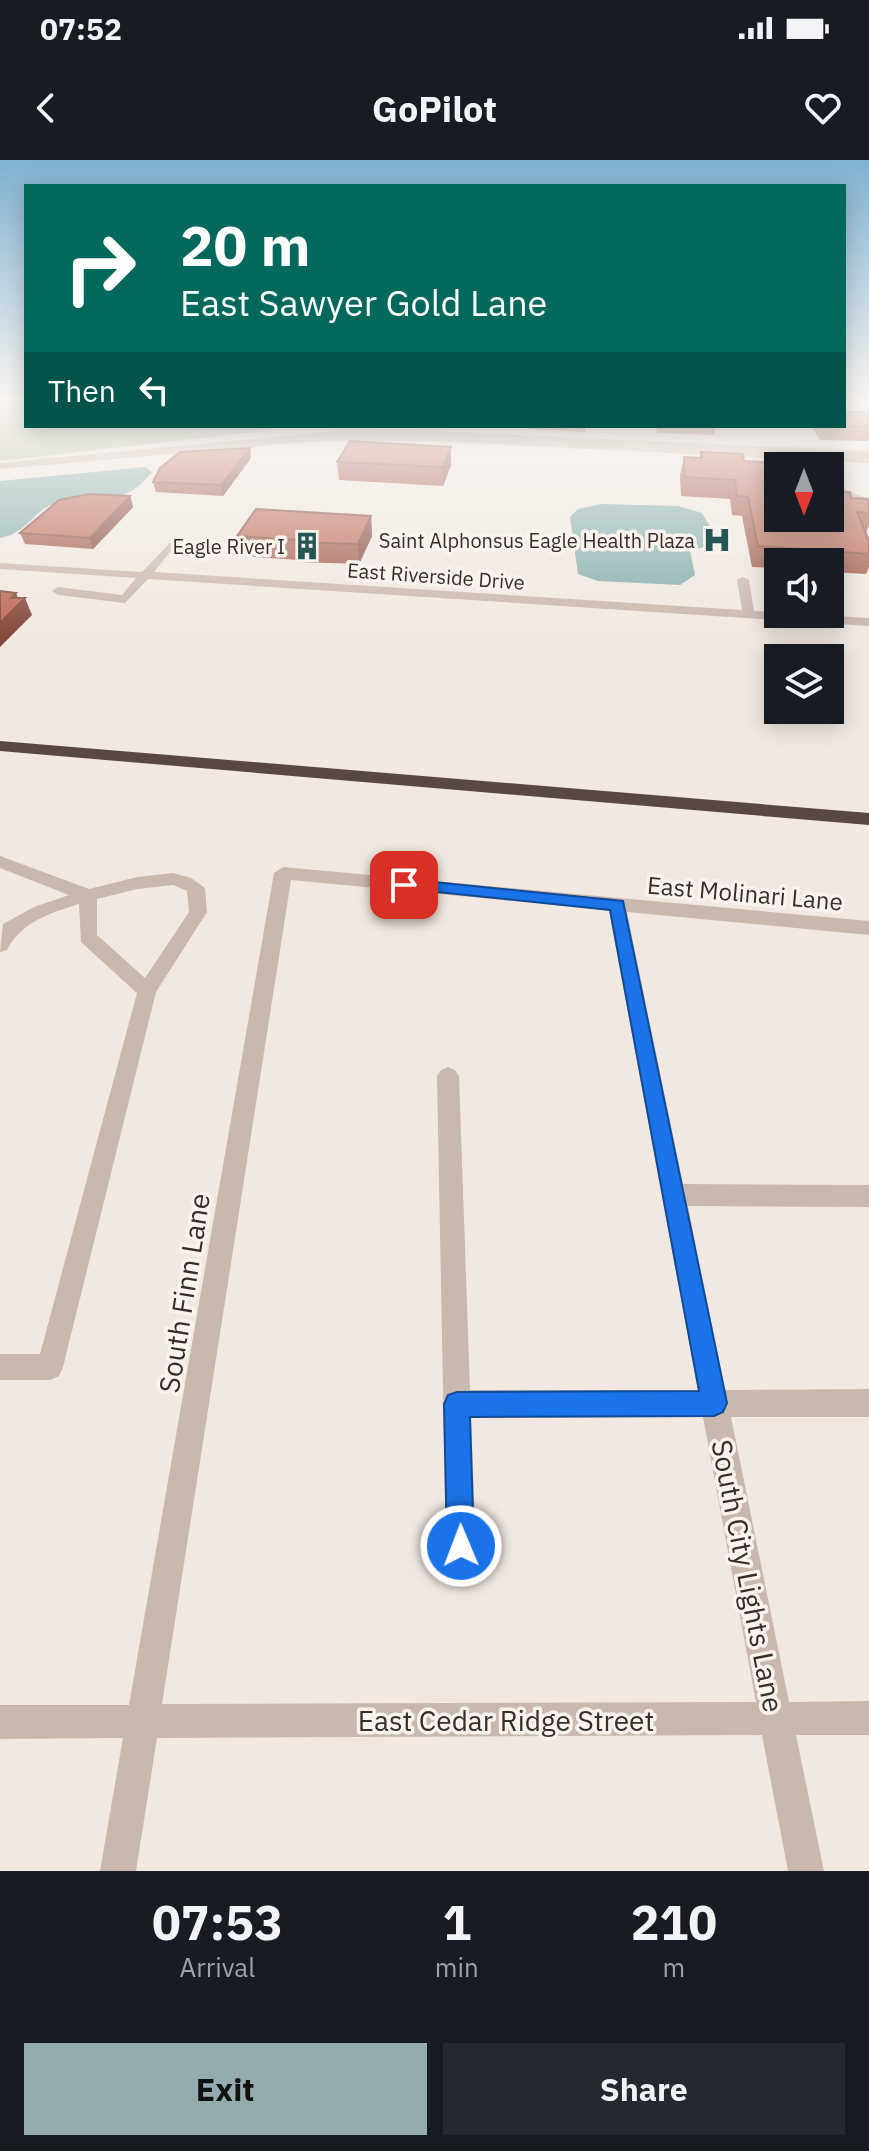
<!DOCTYPE html>
<style>
body{margin:0;font-family:"IBM Plex Sans",sans-serif;background:#242831;color:#f1f3f6;height:100vh;display:flex;flex-direction:column;font-size:30px;white-space:nowrap}
*{box-sizing:border-box;margin:0}
p{font-size:26px;color:#9ea1a6}
.icon{flex:none;width:44px;height:44px;fill:none;stroke:currentColor;stroke-width:2;stroke-linecap:round;stroke-linejoin:round}
.map{position:relative;height:1711px;overflow:hidden}
.details{display:flex;flex-direction:column;background:#171b24;flex:1}
.details>*{flex:none}
.hud{position:absolute;left:24px;top:24px;width:822px;height:244px;border-radius:0px;box-shadow:0 4px 20px #0003;background:#00695c;color:#fff;overflow:hidden}
.needle{width:52px;rotate:180deg}
.buttons{position:absolute;left:764px;top:292px;display:grid;gap:16px}
.buttons a{display:grid;place-items:center;width:80px;height:80px;border-radius:0px;background:#171b24;box-shadow:0 4px 20px #0003;font-size:40px}
.pin{position:absolute;display:grid;place-items:center;width:68px;height:68px;color:#fff;margin:-34px;border-radius:16px;box-shadow:0 4px 12px #0006}
.me{position:absolute;width:88px;margin:-44px;rotate:359deg;stroke-linejoin:round;filter:drop-shadow(0 0 6px #0008)}
.turn{display:flex;align-items:center;gap:28px;height:168px;padding:0 24px;font-size:36px}
.turn .icon{width:104px;height:104px;stroke-width:2.5}
.turn b{display:block;font-size:56px;line-height:68px}
.then{display:flex;align-items:center;height:76px;padding:0 24px;background:#0003;gap:16px;font-size:30px}
.eta{display:flex;justify-content:space-evenly;align-items:center;height:136px;text-align:center}
.eta b{font-size:48px;font-weight:700;line-height:56px}
.action{display:flex;gap:16px;margin-top:auto;padding:16px 24px}
.action a{flex:1;height:92px;border-radius:0px;background:#95acae;color:#111;font-size:32px;font-weight:700;line-height:92px;text-align:center}
.action a+a{background:#242831;color:#f1f3f6}
.status{display:flex;justify-content:space-between;align-items:center;height:56px;padding:0 40px;background:#171b24;direction:ltr}
.status svg{height:22px;fill:currentColor}
header{display:flex;justify-content:space-between;align-items:center;height:104px;padding:0 24px;background:#171b24;font-size:36px;font-weight:700}
.map>svg:first-child{display:block}
</style>
<div class="status"><b>07:52</b><svg viewBox="0 0 49 12"><path d="M0 12V9h3v3zM5 12V6h3v6zM10 12V3h3v9zM15 12V0h3v12zM26 1h20v11H26zM47 4h2v5h-2z"/></svg></div>
<header><svg class="icon" aria-label="back" viewBox="0 0 24 24"><path d="M15 5l-7 7 7 7"/></svg>GoPilot<svg class="icon" aria-label="heart" viewBox="0 0 24 24"><path d="M12 20l-8-8c-3-5 5-10 8-4 3-6 11-1 8 4z"/></svg></header>
<div class="map">
<svg width="869" height="1711" viewBox="0 0 869 1711">
<rect width="100%" height="100%" fill="#f1e9e1"/>
<polygon fill="#b7c0a2" points="0,240 26,240 26,266 268,266 272,270 0,301"/>
<g fill="#82acab">
<path d="M146,307l6,5c-35,43 -59,17 -99,32 -22,9 -26,29 -53,34v-57z"/>
<polygon points="602,344 678,346 702,353 714,373 707,386 690,391 695,415 680,425 598,421 578,414 570,357 578,349"/>
</g>
<g fill="none" stroke-linecap="round" stroke-linejoin="round">
<g fill="#c9b8ad" fill-rule="evenodd">
<polygon points="409,270 869,291 869,297 740,291 869,297 869,303 428,281 317,281 0,309 0,303 336,271"/>
<polygon points="832,314 838,314 847,331 869,339 869,345 839,335"/>
<polygon points="170,383 175,386 154,412 742,450 737,420 743,417 749,420 754,451 869,458 869,466 148,419 125,443 58,435 52,431 58,427 122,435 136,418 0,409 0,403 142,412"/>
<path d="M0,696l89,33 48,-12 36,-4 18,5 14,10 2,24 -51,80 -93,375 -4,9 -9,4h-50v-26h40l97,-361 -56,-51 -2,-38c-29,9 -58,18 -72,46l-7,2 3,-28 31,-17 35,-12 -69,-27zM173,725l14,6 2,21 -44,66 -48,-43v-36l40,-10z"/>
<path d="M283,707l586,54v14l-242,-23 56,272 186,1v22l-181,-1 37,184 144,-1v28h-138l58,285 80,-1v34h-73l28,136h-36l-26,-136 -605,3 -21,133h-36l23,-133 -123,1v-34h129l145,-832zM291,720l318,30 89,480h-228l-11,-314 -4,-6 -7,-3 -7,3 -4,6 9,470 4,11 11,4 11,-4 4,-11 -5,-128 232,-1 53,285 -594,2z"/>
</g>
<polygon fill="#584843" fill-rule="evenodd" points="0,581 869,653 869,665 0,591"/>
</g>
<g fill="#a25949">
<polygon points="869,252 869,281 820,280 811,266 844,266"/>
<polygon points="522,266 586,266 585,272 528,269 528,267"/>
<polygon points="656,266 716,266 714,275 657,273"/>
<polygon points="451,287 451,305 443,326 339,320 337,302"/>
<polygon points="701,292 744,301 838,332 851,338 869,341 869,365 866,373 869,381 869,407 866,414 830,412 830,402 778,402 778,408 752,407 742,356 732,355 730,339 681,336 680,316 684,297 699,298"/>
<polygon points="251,298 223,336 156,332 153,322"/>
<polygon points="130,336 133,347 93,389 25,384 20,373"/>
<polygon points="371,356 372,376 359,404 298,402 298,400 241,396 237,376"/>
</g>
<g fill="#84483c">
<polygon points="451,287 451,305 443,326 443,307"/>
<polygon points="250,288 251,298 223,336 221,325"/>
<polygon points="130,336 133,347 93,389 90,378"/>
<polygon points="371,356 372,376 359,404 358,384"/>
<polygon points="16,433 20,443 25,438 32,455 0,487 0,463 11,438"/>
</g>
<g fill="#bc6755" stroke="#84483c" stroke-width="2">
<polygon points="844,252 869,252 869,267 836,266 844,266"/>
<polygon points="350,281 451,287 443,307 337,302"/>
<polygon points="250,288 221,325 153,322 160,308 180,292"/>
<polygon points="701,292 743,294 744,301 828,305 778,306 778,358 830,358 830,310 838,332 850,332 851,338 868,339 869,353 857,352 869,381 869,394 758,386 748,337 737,336 735,320 685,317 684,297 702,298"/>
<polygon points="89,334 130,336 90,378 20,373 59,340"/>
<polygon points="256,349 371,356 358,384 296,382 297,380 237,376"/>
<polygon points="0,431 16,433 11,438 25,438 0,463"/>
</g>
<linearGradient id="sky" x2="0" y2="1"><stop stop-color="#7fb1d0"/><stop offset="0.5" stop-color="#f9f5f2"/><stop offset="1" stop-color="#f9f5f2" stop-opacity="0"/></linearGradient>
<rect width="869" height="479" fill="url(#sky)"/>
<polygon fill="#1a73e8" stroke="#114b97" stroke-width="2" points="404,719 623,741 727,1243 723,1252 714,1256 470,1257 474,1386 470,1396 461,1400 451,1396 447,1386 444,1244 448,1235 457,1232 699,1231 610,750 399,728 399,721"/>
<defs>
<symbol id="hospital-bare" viewBox="-9 -9 18 18"><path d="M-5-5h3v3.5h4V-5h3V5h-3V1.5h-4V5h-3Z" fill="#245656" stroke="#f9f3ed" stroke-width="2.5" paint-order="stroke"/></symbol>
<symbol id="building-bare" viewBox="-9 -9 18 18"><path d="M-4-6H4V6H1V3H-1V6H-4ZM-2.5-4.3h1.7v1.8h-1.7ZM.8-4.3h1.7v1.8H.8ZM-2.5-1h1.7V.8h-1.7ZM.8-1h1.7V.8H.8Z" fill="#245656" stroke="#f9f3ed" stroke-width="2.5" paint-order="stroke"/></symbol>
</defs>
<g fill-rule="evenodd">
<use href="#hospital-bare" x="697" y="360" width="40" height="40"/>
<use href="#building-bare" x="287" y="366" width="40" height="40"/>
</g>
<g text-anchor="middle" dominant-baseline="central" stroke-width="7" stroke-linejoin="round" paint-order="stroke">
<g font-size="20" fill="#382e2b" stroke="#f9f3ed" text-anchor="end">
<text x="695" y="380">Saint Alphonsus Eagle Health Plaza</text>
<text x="285" y="386">Eagle River I</text>
</g>
<g font-size="20" fill="#382e2b" stroke="#f9f3ed">
<text transform="translate(436 416) rotate(4)">East Riverside Drive</text>
</g>
<g font-size="24" fill="#382e2b" stroke="#f9f3ed">
<text transform="translate(745 733) rotate(5)">East Molinari Lane</text>
</g>
<g font-size="28" fill="#382e2b" stroke="#f9f3ed">
<text transform="translate(184 1133) rotate(-81)">South Finn Lane</text>
<text transform="translate(748 1416) rotate(79)">South City Lights Lane</text>
<text x="506" y="1560">East Cedar Ridge Street</text>
</g>
</g>
</svg>
<div class="buttons">
<a><svg class="needle" viewBox="-14 -14 28 28"><path d="M0-13l5 13h-10z" fill="#e53935"/><path d="M0 13l5-13h-10z" fill="#9ea1a6"/></svg></a>
<a><svg class="icon" aria-label="sound" viewBox="0 0 24 24"><path d="M4 9h4l5-4v14l-5-4H4zM17 9q2 3 0 6"/></svg></a>
<a><svg class="icon" aria-label="layers" viewBox="0 0 24 24"><path d="M12 4l9 5-9 5-9-5zM3 14l9 5 9-5"/></svg></a>
</div>
<div class="pin" style="left:404px;top:725px;background:#d93025"><svg class="icon" aria-label="arrive" viewBox="0 0 24 24"><path d="M6 21V4h12l-3 4 3 4H6"/></svg></div>
<svg class="me" style="left:461px;top:1386px" viewBox="-20 -20 40 40"><circle r="17" fill="#1a73e8" stroke="#fff" stroke-width="3"/><path d="M0-11L8 9 0 5-8 9z" fill="#fff"/></svg>
<div class="hud">
<div class="turn"><svg class="icon" aria-label="right" viewBox="0 0 24 24"><path d="M7 20v-9h11M14 6l5 5-5 5"/></svg><div><b>20 m</b>East Sawyer Gold Lane</div></div>
<div class="then">Then<svg class="icon" aria-label="left" viewBox="0 0 24 24"><path d="M17 20v-9H6M10 6l-5 5 5 5"/></svg></div>
</div>
</div>
<section class="details">
<div class="eta">
<div><b>07:53</b><p>Arrival</p></div>
<div><b>1</b><p>min</p></div>
<div><b>210</b><p>m</p></div>
</div>
<div class="action"><a>Exit</a><a>Share</a></div>
</section>
